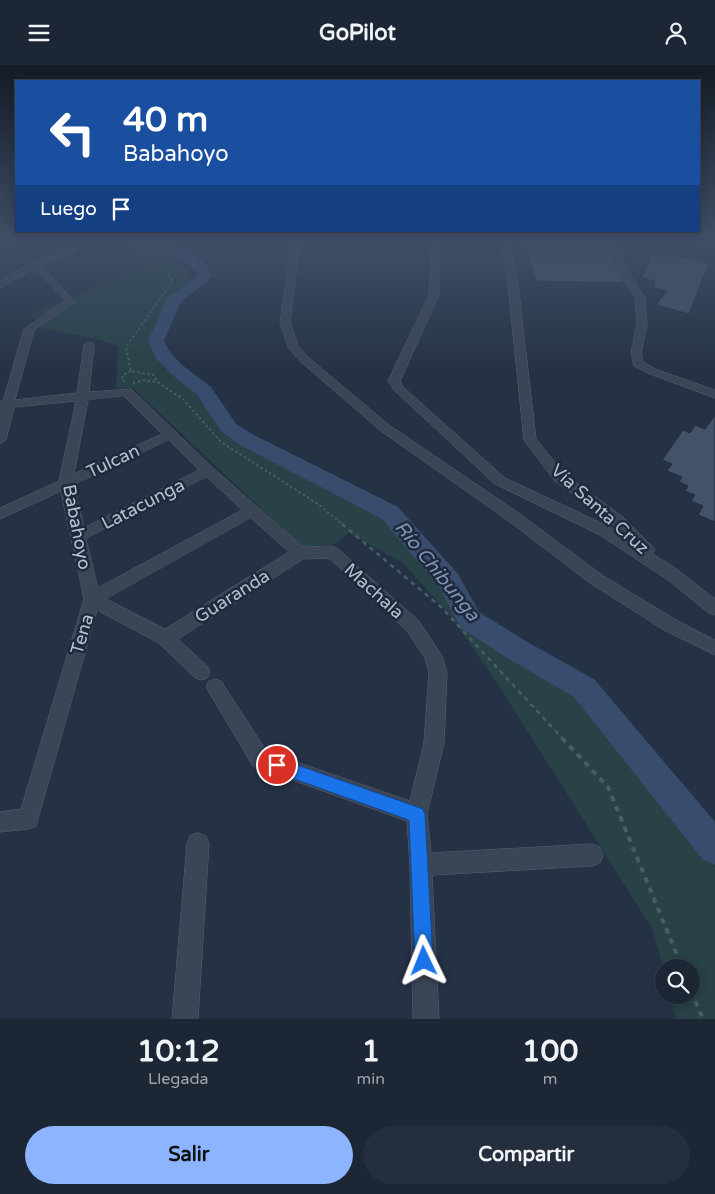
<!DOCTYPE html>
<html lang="es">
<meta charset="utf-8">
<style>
body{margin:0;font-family:"Varela Round",sans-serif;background:#252e3c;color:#f1f3f6;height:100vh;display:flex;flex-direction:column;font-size:19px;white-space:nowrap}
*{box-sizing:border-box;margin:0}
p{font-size:16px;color:#a0a5ac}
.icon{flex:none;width:28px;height:28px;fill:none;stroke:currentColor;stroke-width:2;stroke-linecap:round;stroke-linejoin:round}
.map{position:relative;height:954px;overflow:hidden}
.drawer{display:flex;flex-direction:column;background:#1c2634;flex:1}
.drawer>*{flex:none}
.top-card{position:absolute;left:15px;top:15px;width:685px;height:152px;border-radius:0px;box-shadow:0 2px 12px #0003,0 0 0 1px #3a434f;background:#1a4fa0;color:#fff;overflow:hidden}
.controls{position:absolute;left:655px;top:894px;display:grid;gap:10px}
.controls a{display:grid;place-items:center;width:45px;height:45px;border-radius:50%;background:#1c2634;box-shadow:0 2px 12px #0003,0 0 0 1px #3a434f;font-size:25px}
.pin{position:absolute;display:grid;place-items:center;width:42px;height:42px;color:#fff;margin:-21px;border:2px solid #fff;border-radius:50%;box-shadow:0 1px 5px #0007}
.me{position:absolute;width:55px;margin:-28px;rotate:358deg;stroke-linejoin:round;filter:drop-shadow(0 0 4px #0008)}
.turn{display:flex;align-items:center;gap:18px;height:105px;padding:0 25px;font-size:22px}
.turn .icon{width:65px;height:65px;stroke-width:2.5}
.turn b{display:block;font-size:35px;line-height:42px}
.then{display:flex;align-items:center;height:48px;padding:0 25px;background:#0003;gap:10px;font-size:19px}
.eta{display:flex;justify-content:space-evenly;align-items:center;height:85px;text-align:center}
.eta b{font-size:30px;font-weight:700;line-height:35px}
.action{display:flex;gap:10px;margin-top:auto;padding:10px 25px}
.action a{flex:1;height:58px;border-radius:30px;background:#8db5ff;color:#111;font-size:20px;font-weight:700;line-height:58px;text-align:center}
.action a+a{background:#252e3c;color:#f1f3f6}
header{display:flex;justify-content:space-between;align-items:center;height:65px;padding:0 25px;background:#1c2634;font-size:22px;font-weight:700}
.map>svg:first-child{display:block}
</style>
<header><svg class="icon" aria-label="menu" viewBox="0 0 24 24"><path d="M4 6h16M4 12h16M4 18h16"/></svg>GoPilot<svg class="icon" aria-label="person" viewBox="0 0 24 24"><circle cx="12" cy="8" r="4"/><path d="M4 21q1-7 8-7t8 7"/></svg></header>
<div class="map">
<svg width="715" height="954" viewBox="0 0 715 954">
<rect width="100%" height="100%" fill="#253246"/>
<polygon fill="#284247" points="120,173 157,173 167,185 190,207 188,221 167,242 154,262 151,280 163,302 190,323 218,357 246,381 337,431 394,459 493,577 529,604 584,636 663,734 715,802 715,954 676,954 670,930 691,930 691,902 664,902 664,906 653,865 497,618 450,550 403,498 349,468 334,479 302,482 133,323 116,322 118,281 100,275 29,260 38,255 29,250 147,201 137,184 115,174"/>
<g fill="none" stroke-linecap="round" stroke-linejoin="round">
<path fill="#384c6e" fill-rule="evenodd" d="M154,173h14l1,3 36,22 8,13 -33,27 -16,38 6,11 12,13 29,22 25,37 18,11 144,72 60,67 21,38 50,31 65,36 121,143v43l-12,-5 -129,-163 -65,-38 -48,-31 -21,-40 -58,-69 -142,-74 -18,-13 -25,-37 -27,-22 -14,-15 -8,-17 19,-43 31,-23c-10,-17 -37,-19 -44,-37z"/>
</g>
<g fill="#445269" stroke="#212b3d">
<polygon points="523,173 601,173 624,218 536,216"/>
<polygon points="666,189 709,198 689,249 656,240 667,226 653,222 655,216 641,213 653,190 664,192"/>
<polygon points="715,350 715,457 698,450 703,441 691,436 695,430 685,426 688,421 679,417 682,412 667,406 672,399 662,395 683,365 690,368 695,360 705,364"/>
</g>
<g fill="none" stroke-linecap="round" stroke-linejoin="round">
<defs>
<g id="minor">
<polygon points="290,173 298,173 299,184 290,257 298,281 309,293 389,360 520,449 602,510 676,555 715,575 715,590 664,565 590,518 510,457 381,366 301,297 288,282 280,257 291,184"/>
<polygon points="432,173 440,173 439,230 400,316 403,322 505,413 610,462 624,471 613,460 554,415 524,375 507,211 501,173 509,173 517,211 536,374 564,409 623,452 652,481 655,485 652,489 671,500 715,534 715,550 709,548 668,515 600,470 495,419 395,326 388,316 429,230"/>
<polygon points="604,173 612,173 630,209 645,233 647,259 641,288 643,297 658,305 715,325 715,333 650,309 634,301 631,288 637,259 635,233 620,209"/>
<polygon points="703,173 715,173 715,177 704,175"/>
<path d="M72,182l3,1v4l-33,14 33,36 -41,28 -19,70 62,-7 7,-48 5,-3 4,1 1,2 -5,47 42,-3 82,79 90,79 29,-1 5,2 82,73 23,35 5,17 -3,70 -17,71 4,39 161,-9 8,3 3,8 -3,8 -8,3 -160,9 7,144h-26l-3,-154 -3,-44 -154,-55 -47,-79 3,-6 6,-2 6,2 46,71 143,49 14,-58 5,-70 -4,-15 -18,-27 -78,-73 -26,1 -125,80 29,27 3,6 -3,6 -6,2 -6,-2 -36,-35 -62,-33 -61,216 -7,3 -29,3v-20l21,-3 63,-210 -23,-108 -61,28v-11l59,-27 17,-80 -62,6 -8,33 -6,4v-43h3l21,-72 41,-28 -30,-32 -35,19v-7l30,-17zM124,331l38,38 -88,40 14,-74zM169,375l30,30 -115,58 -10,-43zM207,412l35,33 -144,78 -12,-49zM251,453l38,34 -124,77 -59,-30z"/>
<polygon points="198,768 206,771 209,779 198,954 172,954 187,779 190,771"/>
</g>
</defs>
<use href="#minor" stroke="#566070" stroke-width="1"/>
<g stroke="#465f63" stroke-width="2" stroke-dasharray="2.5 2.5" stroke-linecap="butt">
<polyline points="142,173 173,216 126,282 131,306 154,310 157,317 183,334 221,377 318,439 343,460"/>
<polyline points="125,317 122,315 123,310 131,306"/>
<polyline points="133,318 145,315 156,317"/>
</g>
<polyline stroke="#465f63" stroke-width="2.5" stroke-dasharray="4.5 4.5" stroke-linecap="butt" points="342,459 441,542 563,674"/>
<g stroke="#465f63" stroke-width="4" stroke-dasharray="5.5 5.5" stroke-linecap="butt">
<polyline points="562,673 608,722 682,902"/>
<polyline points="691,926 703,954"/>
</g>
<use href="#minor" fill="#3a4556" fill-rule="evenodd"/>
</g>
<linearGradient id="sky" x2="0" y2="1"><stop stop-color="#141c26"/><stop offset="0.57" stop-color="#404f68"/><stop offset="1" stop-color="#404f68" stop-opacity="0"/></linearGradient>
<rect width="715" height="306" fill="url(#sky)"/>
<polygon fill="#1a73e8" stroke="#114b97" points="277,693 423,744 425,750 433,896 431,903 424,905 418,903 415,896 409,755 272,706 270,700 272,695"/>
<g text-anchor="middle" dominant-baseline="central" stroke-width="5" stroke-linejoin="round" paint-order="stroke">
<g font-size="18" fill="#b8c0cf" stroke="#1f293b">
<text transform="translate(113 396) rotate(-25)">Tulcan</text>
<text transform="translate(143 439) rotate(-27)">Latacunga</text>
<text transform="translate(600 444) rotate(42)">Vía Santa Cruz</text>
<text transform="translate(77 462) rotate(79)">Babahoyo</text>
<text transform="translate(374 526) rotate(42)">Machala</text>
<text transform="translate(232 531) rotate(-32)">Guaranda</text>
<text transform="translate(82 569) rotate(-74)">Tena</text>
</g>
<g font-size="19" font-style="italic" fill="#7d94b8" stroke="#1f293b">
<text transform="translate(437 506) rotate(51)">Río Chibunga</text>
</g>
</g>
</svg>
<div class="controls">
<a><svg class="icon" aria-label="search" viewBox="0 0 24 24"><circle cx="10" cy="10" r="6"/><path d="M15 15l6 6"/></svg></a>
</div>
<div class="pin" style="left:277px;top:700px;background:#d93025"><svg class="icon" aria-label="arrive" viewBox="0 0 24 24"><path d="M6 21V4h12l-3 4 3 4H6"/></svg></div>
<svg class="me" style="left:424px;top:896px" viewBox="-20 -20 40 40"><path d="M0-17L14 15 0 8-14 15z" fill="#1a73e8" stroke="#fff" stroke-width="4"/></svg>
<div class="top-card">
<div class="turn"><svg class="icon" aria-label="left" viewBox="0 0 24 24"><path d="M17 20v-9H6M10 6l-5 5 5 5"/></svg><div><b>40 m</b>Babahoyo</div></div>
<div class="then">Luego<svg class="icon" aria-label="arrive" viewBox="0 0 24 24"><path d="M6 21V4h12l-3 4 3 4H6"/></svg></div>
</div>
</div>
<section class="drawer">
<div class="eta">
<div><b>10:12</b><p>Llegada</p></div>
<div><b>1</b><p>min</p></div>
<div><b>100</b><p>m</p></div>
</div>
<div class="action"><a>Salir</a><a>Compartir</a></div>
</section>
